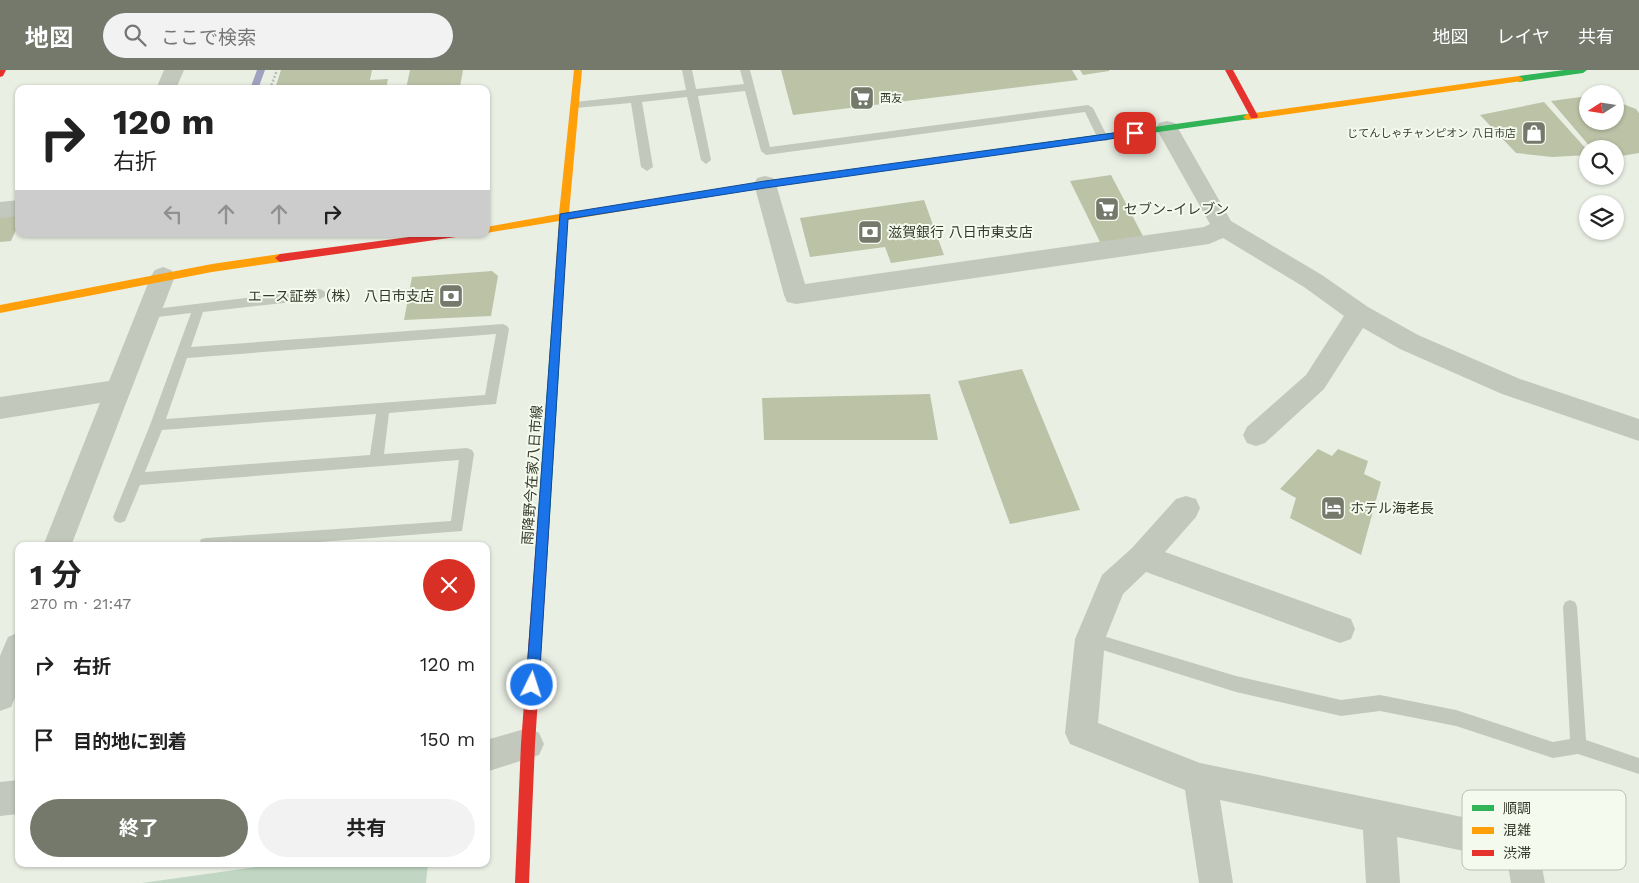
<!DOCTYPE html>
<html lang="ja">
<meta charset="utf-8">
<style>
body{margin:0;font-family:"Work Sans","Noto Sans JP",sans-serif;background:#f2f2f2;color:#222;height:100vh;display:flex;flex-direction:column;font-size:19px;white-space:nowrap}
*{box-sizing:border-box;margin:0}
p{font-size:16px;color:#767676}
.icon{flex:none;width:28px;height:28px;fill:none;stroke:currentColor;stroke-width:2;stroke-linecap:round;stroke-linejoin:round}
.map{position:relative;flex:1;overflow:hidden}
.sheet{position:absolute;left:15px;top:472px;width:475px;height:325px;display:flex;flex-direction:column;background:#fff;border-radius:10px;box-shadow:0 1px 4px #0004}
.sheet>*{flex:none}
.hud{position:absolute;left:15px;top:15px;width:475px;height:152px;border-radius:10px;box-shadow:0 1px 4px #0004;background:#fff;color:#222;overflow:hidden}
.needle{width:32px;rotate:258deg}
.controls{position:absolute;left:1579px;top:15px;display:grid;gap:10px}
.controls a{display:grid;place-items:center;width:45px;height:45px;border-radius:50%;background:#fff;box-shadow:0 1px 4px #0004;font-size:25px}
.pin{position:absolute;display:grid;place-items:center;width:42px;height:42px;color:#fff;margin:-21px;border-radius:10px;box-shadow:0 2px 8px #0006}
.me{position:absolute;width:55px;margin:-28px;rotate:4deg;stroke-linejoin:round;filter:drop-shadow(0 0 4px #0008)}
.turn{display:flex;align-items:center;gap:18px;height:105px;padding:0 15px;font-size:22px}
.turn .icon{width:65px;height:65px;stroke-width:2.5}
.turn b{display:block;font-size:35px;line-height:42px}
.lanes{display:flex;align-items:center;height:48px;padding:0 15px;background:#0003;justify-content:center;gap:25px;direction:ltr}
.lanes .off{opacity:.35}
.round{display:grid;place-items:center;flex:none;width:52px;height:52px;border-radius:26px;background:#f2f2f2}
.head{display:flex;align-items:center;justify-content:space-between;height:85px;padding:0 15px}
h1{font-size:30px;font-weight:700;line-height:38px}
.cta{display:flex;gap:10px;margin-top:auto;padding:10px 15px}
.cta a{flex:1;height:58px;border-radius:30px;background:#75796c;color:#fff;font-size:20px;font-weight:700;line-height:58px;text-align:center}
.cta a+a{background:#f2f2f2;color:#222}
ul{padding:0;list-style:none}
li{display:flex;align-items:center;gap:15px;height:75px;padding:0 15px}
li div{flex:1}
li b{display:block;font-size:19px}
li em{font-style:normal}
header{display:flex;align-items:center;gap:30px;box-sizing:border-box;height:70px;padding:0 25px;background:#75796c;color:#fff}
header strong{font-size:24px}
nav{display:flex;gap:28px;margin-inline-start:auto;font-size:18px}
.search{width:350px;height:45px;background:#f2f2f2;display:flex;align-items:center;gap:12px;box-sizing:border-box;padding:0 18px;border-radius:28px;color:#767676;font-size:19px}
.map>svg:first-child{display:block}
</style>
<header>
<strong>地図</strong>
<div class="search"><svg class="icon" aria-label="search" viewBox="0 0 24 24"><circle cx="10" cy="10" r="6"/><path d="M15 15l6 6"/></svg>ここで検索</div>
<nav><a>地図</a><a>レイヤ</a><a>共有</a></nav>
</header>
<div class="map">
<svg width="1639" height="813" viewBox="0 0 1639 813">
<rect width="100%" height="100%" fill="#eaefe4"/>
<polygon fill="#c1d7c4" points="278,794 428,794 426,813 142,813"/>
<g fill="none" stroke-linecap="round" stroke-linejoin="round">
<polygon fill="#9fa1c0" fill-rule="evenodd" points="257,0 265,0 258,19 250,19"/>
</g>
<g fill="#bcc2a6">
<polygon points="281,0 372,0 370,10 388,9 386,19 275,19"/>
<polygon points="410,0 463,0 460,17 406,19"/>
<polygon points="781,0 1072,0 1078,10 793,45"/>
<polygon points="1080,0 1109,0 1109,1 1083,5"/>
<polygon points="1588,26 1588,51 1615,51 1615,31 1636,39 1639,43 1639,83 1615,87 1615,79 1592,79 1551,31"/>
<polygon points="1544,32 1588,81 1588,85 1552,87 1516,83 1480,45"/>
<polygon points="1111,105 1144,168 1101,174 1070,111"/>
<polygon points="924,130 944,185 891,193 885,177 810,187 800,148"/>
<polygon points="19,145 19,153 11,171 0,172 0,146"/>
<polygon points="492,201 498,206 491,246 404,250 412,207"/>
<polygon points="1022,299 1080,440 1010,454 958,311"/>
<polygon points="930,324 938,370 764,370 762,328"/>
<polygon points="1318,379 1332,386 1338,379 1368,391 1364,404 1381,412 1361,485 1290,448 1296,428 1280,419"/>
</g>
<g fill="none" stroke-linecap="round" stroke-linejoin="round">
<polyline stroke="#b8bdb2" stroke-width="2.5" stroke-dasharray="2 2" stroke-linecap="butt" points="270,19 277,0"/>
<g fill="#c3c8bd" fill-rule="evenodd">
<polygon points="682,0 692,0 696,19 744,14 740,0 750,0 770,77 1088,35 1093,38 1108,68 1107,71 1099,71 1085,42 766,85 761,81 745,21 698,26 711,90 706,94 701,90 687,27 642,32 653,97 647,101 641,97 631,33 575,38 570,35 575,32 686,20"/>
<path d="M320,219l4,2 2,3 -2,3 -4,2 -117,13 -12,35 312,-23 4,2 2,3 -13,75 -107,9 -5,41 83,-6 5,2 2,4 -12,77 -194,15h-68l-1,-2 2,-5 5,-1 245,-17 8,-61 -319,25 -15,36 -5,2 -5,-2 -2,-4 37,-92 41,-112 -41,5 -4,-2 -2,-3 2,-3zM496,264l-11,61 -319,24 21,-61zM376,344l-6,41 -225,17 17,-42z"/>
<polygon points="1570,530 1575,532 1577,537 1586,670 1639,688 1639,704 1578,684 1553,688 1456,656 1380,641 1341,646 1236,622 1090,576 1085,574 1082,569 1085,564 1090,562 1236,606 1341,630 1380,625 1456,640 1553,672 1570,669 1563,537 1565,532"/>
</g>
<g fill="#c3c8bd" fill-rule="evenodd">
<polygon points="164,0 184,0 176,19 156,19"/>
<polygon points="1167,51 1175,53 1231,151 1322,205 1368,237 1418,265 1520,309 1639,349 1639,371 1502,324 1400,279 1363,258 1324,319 1265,373 1256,376 1247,373 1243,365 1247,357 1306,305 1344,246 1304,217 1223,168 1209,174 796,234 787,232 784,225 754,114 757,108 765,106 773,108 776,114 805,214 1204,157 1210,154 1156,58 1159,53"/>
<polygon points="19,130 19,146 0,148 0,132"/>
<polygon points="163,197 171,200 175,206 71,476 43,476 100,333 0,349 0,327 109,311 151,206 155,200"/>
<polygon points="1186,426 1196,429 1200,438 1196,447 1165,482 1351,549 1355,559 1351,569 1340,573 1146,502 1123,524 1105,569 1098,653 1200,693 1521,759 1533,764 1538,776 1545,813 1511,813 1507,790 1397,767 1400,813 1366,813 1363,760 1220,730 1233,813 1199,813 1185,720 1070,674 1065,663 1075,569 1102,505 1132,478 1176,429"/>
<polygon points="19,562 19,618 11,637 0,641 0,586 8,567"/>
<polygon points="528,658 539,663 544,674 539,685 486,702 486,670"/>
<polygon points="19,710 19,744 0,746 0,712"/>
</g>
<g fill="#30b455" fill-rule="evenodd">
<polygon points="1564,0 1587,0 1583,3 1519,12 1515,9 1519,6"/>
<polygon points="1247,44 1250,45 1250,49 890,100 885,97 890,94"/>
<polygon points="557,245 562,249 550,445 548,449 544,450 540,449 538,445 552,249"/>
</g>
<g fill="#ff9f0a" fill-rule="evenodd">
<polygon points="574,0 582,0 569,143 765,111 890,94 895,97 890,100 765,117 568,150 562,249 557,253 552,249 559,151 486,163 486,157 559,144"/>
<polygon points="1519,6 1523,9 1522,11 1247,50 1243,47 1247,44"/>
<polygon points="280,184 285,188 280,192 212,202 0,243 0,235 212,194"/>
</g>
<g fill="#e5322d" fill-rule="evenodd">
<polygon points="0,0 6,0 3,6 0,7"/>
<polygon points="1225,0 1233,0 1258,46 1257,48 1251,48"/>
<polygon points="432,164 461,164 456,167 280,192 275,188 280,184"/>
<polygon points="544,440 548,441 550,445 535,674 529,813 515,813 521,674 538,445 540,441"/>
</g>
</g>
<polygon fill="#1a73e8" stroke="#114b97" points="1135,60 1138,61 1138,65 765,118 568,149 539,615 537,619 532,621 528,619 526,615 560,144 765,111"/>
<defs>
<symbol id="supermarket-square" viewBox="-11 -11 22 22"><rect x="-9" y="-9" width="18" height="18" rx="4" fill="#75796c" stroke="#f4faed"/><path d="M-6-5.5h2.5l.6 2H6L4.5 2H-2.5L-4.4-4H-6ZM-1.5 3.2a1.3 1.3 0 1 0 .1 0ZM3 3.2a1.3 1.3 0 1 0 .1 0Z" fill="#fff"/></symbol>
<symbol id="shop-square" viewBox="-11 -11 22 22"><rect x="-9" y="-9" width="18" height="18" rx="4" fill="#75796c" stroke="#f4faed"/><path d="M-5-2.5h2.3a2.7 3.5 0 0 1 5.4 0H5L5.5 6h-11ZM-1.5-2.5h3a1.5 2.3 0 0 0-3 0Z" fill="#fff"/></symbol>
<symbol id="bank-square" viewBox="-11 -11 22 22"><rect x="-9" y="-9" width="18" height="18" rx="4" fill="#75796c" stroke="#f4faed"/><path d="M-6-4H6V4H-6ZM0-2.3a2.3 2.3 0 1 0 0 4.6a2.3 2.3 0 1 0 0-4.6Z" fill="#fff"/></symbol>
<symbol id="hotel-square" viewBox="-11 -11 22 22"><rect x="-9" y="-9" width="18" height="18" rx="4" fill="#75796c" stroke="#f4faed"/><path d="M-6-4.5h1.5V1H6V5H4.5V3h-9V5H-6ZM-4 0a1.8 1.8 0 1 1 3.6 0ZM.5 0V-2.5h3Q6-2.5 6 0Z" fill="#fff"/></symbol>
</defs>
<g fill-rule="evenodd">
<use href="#supermarket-square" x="848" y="14" width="28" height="28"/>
<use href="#shop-square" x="1520" y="49" width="28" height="28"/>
<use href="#supermarket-square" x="1093" y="125" width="28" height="28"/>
<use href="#bank-square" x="856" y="148" width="28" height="28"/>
<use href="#bank-square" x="437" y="212" width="28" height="28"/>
<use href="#hotel-square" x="1319" y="424" width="28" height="28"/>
</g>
<g text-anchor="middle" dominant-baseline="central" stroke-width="4" stroke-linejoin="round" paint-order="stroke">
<g font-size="11" fill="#363a2b" stroke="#f4faed" text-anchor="start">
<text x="880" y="28">西友</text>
<text x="1516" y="63" text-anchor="end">じてんしゃチャンピオン 八日市店</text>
</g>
<g font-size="14" fill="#363a2b" stroke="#f4faed" text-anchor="start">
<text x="1124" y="139">セブン-イレブン</text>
<text x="888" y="162">滋賀銀行 八日市東支店</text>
<text x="434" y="226" text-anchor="end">エース証券（株） 八日市支店</text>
<text x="1350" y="438">ホテル海老長</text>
</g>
<g font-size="14" fill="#363a2b" stroke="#f4faed">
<text transform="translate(532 405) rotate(-86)">雨降野今在家八日市線</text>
</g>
</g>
<rect x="1462" y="720" width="164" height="80" rx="8" fill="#f4faed" stroke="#bbc0b3" stroke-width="1"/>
<rect x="1472" y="735" width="22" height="6" fill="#30b455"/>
<rect x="1472" y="757" width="22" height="7" fill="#ff9f0a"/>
<rect x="1472" y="780" width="22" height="6" fill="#e5322d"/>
<g font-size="14" fill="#363a2b">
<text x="1503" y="743">順調</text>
<text x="1503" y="765">混雑</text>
<text x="1503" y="788">渋滞</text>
</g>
</svg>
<div class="controls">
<a><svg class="needle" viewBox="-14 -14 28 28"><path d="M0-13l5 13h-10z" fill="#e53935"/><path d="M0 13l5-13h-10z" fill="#767676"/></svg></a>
<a><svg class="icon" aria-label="search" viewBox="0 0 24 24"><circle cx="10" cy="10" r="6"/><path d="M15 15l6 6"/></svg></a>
<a><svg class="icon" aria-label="layers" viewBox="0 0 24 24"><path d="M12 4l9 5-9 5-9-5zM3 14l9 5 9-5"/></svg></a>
</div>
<div class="pin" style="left:1135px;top:63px;background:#d93025"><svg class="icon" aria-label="arrive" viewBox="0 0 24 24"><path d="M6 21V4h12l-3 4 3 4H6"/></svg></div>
<svg class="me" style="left:532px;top:615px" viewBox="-20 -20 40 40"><circle r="17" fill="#1a73e8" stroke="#fff" stroke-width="3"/><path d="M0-11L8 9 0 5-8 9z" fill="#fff"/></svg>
<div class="hud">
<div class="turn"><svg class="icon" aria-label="right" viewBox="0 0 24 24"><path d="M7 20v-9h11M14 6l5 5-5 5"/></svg><div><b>120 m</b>右折</div></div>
<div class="lanes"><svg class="icon off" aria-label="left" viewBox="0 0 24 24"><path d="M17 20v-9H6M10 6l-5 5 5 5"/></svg><svg class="icon off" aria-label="ahead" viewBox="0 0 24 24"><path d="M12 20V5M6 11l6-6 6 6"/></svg><svg class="icon off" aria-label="ahead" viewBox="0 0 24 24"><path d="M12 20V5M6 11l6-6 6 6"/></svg><svg class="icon" aria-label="right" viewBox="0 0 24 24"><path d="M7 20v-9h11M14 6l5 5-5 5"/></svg></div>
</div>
<section class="sheet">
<div class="head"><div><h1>1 分</h1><p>270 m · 21:47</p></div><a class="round" style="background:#d93025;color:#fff"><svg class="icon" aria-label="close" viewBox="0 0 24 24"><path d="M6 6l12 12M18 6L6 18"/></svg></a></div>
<ul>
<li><svg class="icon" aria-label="right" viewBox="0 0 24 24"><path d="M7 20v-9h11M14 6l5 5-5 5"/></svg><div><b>右折</b></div><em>120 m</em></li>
<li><svg class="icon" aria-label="arrive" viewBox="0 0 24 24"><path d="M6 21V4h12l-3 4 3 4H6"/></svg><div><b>目的地に到着</b></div><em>150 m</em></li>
</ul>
<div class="cta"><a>終了</a><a>共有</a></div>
</section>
</div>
